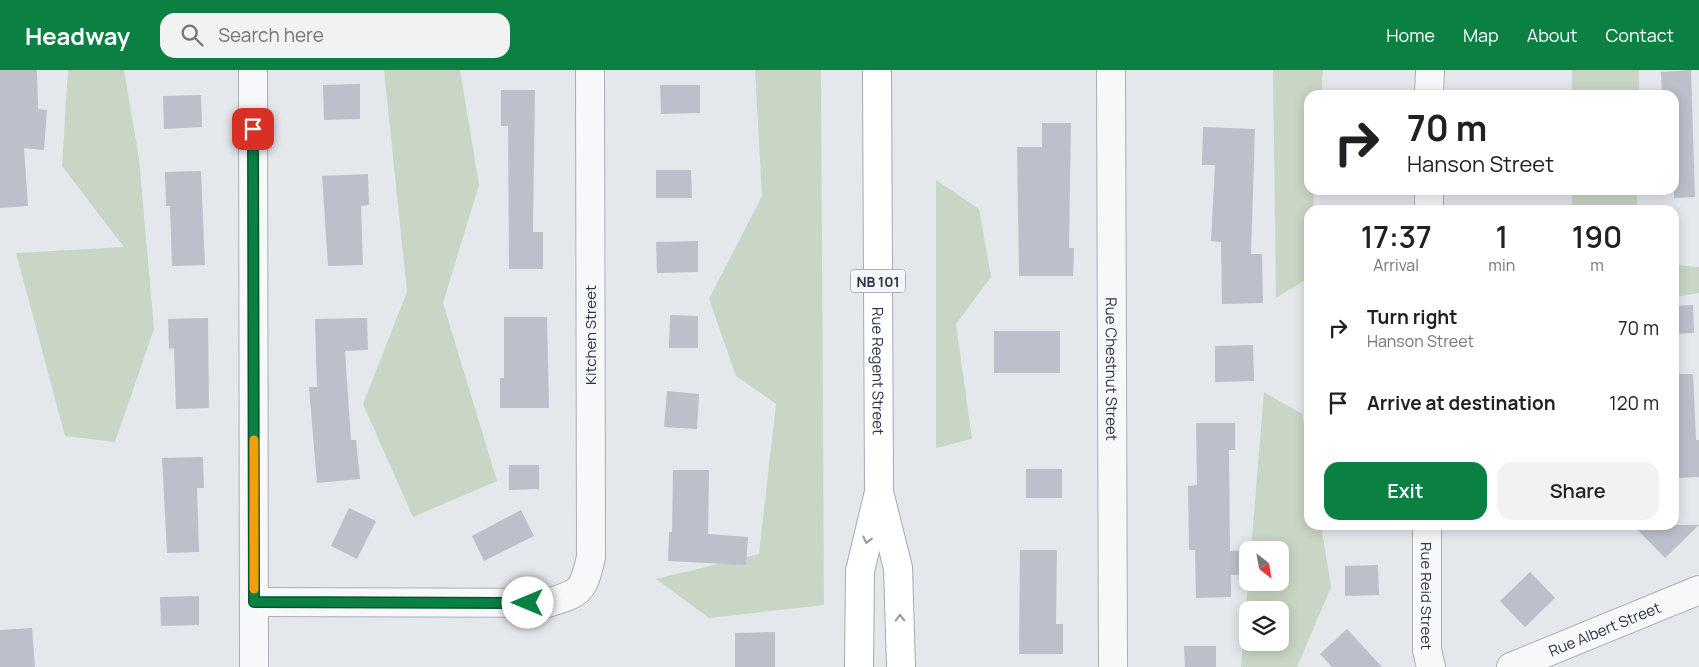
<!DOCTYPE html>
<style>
body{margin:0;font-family:Manrope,sans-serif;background:#f2f2f2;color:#202124;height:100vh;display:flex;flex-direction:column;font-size:19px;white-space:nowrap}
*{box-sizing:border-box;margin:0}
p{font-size:16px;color:#757577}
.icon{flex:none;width:28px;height:28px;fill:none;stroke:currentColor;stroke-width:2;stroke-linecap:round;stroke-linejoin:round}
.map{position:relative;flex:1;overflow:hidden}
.sheet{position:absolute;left:1304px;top:135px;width:375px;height:325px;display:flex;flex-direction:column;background:#fff;border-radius:15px;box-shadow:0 2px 12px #0003}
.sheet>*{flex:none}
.hud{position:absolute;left:1304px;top:20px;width:375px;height:105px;border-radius:15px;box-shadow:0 2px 12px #0003;background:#fff;color:#202124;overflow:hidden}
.needle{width:32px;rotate:149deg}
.fabs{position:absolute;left:1239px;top:471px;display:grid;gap:10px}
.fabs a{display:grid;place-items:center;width:50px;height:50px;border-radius:10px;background:#fff;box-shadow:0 2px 12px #0003;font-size:25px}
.pin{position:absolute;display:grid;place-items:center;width:42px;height:42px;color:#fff;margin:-21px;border-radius:10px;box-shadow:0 2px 8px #0006}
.me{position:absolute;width:55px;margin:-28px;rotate:270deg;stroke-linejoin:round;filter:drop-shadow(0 0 4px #0008)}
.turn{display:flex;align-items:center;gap:18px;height:105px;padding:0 20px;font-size:22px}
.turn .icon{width:65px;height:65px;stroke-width:2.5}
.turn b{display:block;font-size:35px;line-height:42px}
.eta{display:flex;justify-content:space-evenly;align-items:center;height:85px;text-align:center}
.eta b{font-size:30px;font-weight:600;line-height:35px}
.primary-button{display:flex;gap:10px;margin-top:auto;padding:10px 20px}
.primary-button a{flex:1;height:58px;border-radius:15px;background:#0b8043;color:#fff;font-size:20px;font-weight:600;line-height:58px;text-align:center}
.primary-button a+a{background:#f2f2f2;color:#202124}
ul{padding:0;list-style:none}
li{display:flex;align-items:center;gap:15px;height:75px;padding:0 20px}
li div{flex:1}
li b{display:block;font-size:19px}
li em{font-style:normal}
header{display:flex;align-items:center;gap:30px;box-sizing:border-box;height:70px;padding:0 25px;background:#0b8043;color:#fff}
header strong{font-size:24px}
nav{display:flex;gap:28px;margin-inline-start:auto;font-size:18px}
.search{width:350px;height:45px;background:#f2f2f2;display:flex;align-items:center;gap:12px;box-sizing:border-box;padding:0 18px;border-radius:15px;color:#757577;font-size:19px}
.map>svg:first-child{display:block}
</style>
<header>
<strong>Headway</strong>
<div class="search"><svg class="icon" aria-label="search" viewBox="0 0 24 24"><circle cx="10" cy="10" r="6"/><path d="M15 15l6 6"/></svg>Search here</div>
<nav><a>Home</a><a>Map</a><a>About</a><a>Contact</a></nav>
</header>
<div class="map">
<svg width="1699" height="597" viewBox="0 0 1699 597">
<rect width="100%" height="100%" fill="#e4e7ec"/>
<g fill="#c9d6c5" fill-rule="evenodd">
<polygon points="68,0 124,0 139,89 154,259 115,372 65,366 16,183 124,177 62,96"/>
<polygon points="384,0 460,0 479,115 443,233 497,411 413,447 363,334 407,222"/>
<polygon points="755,0 821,0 824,535 709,548 656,509 759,484 776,334 736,306 709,229 762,126"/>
<polygon points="1273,0 1323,0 1321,25 1309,25 1309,120 1314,120 1313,140 1309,140 1308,208 1276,228"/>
<rect x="1572" y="0" width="67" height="25"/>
<polygon points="936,110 979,139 991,207 956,254 972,369 936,378"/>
<rect x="1572" y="120" width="65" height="20"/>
<polygon points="1674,195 1699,197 1699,223 1674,227"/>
<path d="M1264,322l38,22 7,41v70h12l10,62 -34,80h-56l7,-84 32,-1v-32h-29zM1248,540h32v32h-32z"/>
</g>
<g fill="#bbc0ca">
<polygon points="0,0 37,0 38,39 47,40 44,80 24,78 28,136 0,138"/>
<polygon points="1691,0 1695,127 1674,128 1674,25 1662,25 1661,2"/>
<polygon points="360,14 360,49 324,50 323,15"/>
<polygon points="660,15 700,15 700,43 661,44"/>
<polygon points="501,20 535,20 533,162 543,162 543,199 509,199 508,56 501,56"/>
<polygon points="201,25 202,57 164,59 163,26"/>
<polygon points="1042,53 1071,53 1069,178 1074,178 1073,206 1019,206 1017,77 1042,77"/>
<polygon points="1203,57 1255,59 1251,184 1262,184 1263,233 1222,234 1221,172 1211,171 1215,95 1202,95"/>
<polygon points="656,100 691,100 692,128 656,128"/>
<polygon points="201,101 205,195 172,196 170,136 166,136 165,102"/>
<polygon points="368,104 369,135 361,136 363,195 328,196 322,106"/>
<polygon points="698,171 698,202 657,203 656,172"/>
<polygon points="1693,235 1694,263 1674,264 1674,236"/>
<polygon points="670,245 698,246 698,278 669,278"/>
<polygon points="504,247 547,247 549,338 500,338 500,308 504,308"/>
<polygon points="208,248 209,338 176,339 174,278 169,279 168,249"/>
<polygon points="367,248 368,280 345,281 351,370 356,370 360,409 317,413 309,317 317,317 315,249"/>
<rect x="994" y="261" width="66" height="42"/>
<polygon points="1253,275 1254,311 1215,312 1215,276"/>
<polygon points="1674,304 1693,304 1696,370 1699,370 1699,407 1674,408"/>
<polygon points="667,321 699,324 697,359 664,357"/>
<polygon points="1196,353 1235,353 1235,380 1229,380 1230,481 1248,480 1248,505 1231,505 1231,527 1196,528 1195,480 1189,480 1188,416 1197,415"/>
<polygon points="203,387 204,418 197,418 199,482 167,483 162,388"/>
<polygon points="509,395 539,395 539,419 509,420"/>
<rect x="1026" y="399" width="36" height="29"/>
<polygon points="673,400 709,400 708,464 748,467 746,495 668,491 669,462 672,462"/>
<polygon points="349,438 376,451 357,489 331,476"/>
<polygon points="521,440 534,466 484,491 472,466"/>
<polygon points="1633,455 1699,455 1665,488"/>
<polygon points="1020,480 1057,480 1056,554 1063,554 1063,584 1019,584"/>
<polygon points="1378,495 1379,525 1345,526 1345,496"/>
<polygon points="1530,502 1555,528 1525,557 1500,531"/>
<polygon points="199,526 199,555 161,556 160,527"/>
<polygon points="32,558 35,597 0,597 0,560"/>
<polygon points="1347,559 1382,597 1332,597 1320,584"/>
<polygon points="775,562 775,597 735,597 735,563"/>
<polygon points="1184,576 1216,576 1216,597 1185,597"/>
</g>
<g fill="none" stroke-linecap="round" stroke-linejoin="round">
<defs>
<g id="minor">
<polyline points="253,0 254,597"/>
<path id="s1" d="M1111,0l2,597"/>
<polyline points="1429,25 1430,0"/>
<polyline points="1429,140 1429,120"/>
<path id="s2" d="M1427,455v125l4,17"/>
<path d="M254,532l293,1c34,-10 36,-11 44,-46l-1,-487"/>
<path id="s3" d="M1511,597l188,-77"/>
</g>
<g id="primary">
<path id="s4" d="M877,0l2,422 19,76 3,99"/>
<polyline points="859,597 860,501 878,426"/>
</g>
</defs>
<use href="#minor" stroke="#a9aeb7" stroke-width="30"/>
<use href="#primary" stroke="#a3abb8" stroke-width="30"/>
<use href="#minor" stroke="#f7f8fa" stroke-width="28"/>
<use href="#primary" stroke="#fff" stroke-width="28"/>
</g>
<defs><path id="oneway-chevron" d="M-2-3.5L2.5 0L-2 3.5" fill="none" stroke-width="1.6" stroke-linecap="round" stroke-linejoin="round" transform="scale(1.25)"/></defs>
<g stroke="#959aa2">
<use href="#oneway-chevron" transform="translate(867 470) rotate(104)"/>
<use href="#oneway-chevron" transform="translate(900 548) rotate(-91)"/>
</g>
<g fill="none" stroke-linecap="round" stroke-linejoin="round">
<defs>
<polyline id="route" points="253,59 254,532 528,533"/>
</defs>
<use href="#route" stroke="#07532c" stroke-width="12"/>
<use href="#route" stroke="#0b8043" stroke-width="9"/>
<polyline stroke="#f59e0b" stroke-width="9" points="254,370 254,519"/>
</g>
<g text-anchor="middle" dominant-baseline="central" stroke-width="5" stroke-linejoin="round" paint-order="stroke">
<rect fill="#f4f6f9" stroke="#676e7b" stroke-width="1" x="850.5" y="199.5" width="55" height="23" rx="4"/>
<g font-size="14" font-weight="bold" fill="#2b3445">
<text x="878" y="211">NB 101</text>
</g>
<g font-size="15" fill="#2b3445" stroke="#f4f6f9">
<text transform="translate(590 265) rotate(-90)">Kitchen Street</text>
<text stroke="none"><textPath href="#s1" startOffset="299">Rue Chestnut Street</textPath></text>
<text stroke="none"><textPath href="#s4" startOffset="301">Rue Regent Street</textPath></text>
<text stroke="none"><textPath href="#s2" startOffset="71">Rue Reid Street</textPath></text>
<text stroke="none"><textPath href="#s3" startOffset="101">Rue Albert Street</textPath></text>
</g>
</g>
</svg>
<div class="fabs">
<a><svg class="needle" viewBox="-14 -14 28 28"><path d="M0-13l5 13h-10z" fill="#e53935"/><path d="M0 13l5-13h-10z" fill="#757577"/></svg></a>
<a><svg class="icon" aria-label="layers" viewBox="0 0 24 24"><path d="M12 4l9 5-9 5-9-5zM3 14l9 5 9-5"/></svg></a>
</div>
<div class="pin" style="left:253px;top:59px;background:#d93025"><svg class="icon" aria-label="arrive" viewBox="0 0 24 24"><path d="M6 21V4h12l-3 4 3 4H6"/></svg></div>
<svg class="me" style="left:528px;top:533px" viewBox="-20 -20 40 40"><circle r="19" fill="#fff"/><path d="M0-13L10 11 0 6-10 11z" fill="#0b8043"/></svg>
<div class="hud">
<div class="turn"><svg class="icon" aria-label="right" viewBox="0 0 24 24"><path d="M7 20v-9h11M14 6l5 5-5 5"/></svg><div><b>70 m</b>Hanson Street</div></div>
</div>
<section class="sheet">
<div class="eta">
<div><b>17:37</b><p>Arrival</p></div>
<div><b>1</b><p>min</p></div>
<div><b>190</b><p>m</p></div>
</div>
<ul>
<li><svg class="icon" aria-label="right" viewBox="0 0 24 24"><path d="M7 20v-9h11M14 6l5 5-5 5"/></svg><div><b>Turn right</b><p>Hanson Street</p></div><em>70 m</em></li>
<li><svg class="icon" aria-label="arrive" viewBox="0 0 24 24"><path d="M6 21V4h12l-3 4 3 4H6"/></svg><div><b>Arrive at destination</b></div><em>120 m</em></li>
</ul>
<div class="primary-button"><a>Exit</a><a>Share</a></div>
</section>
</div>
